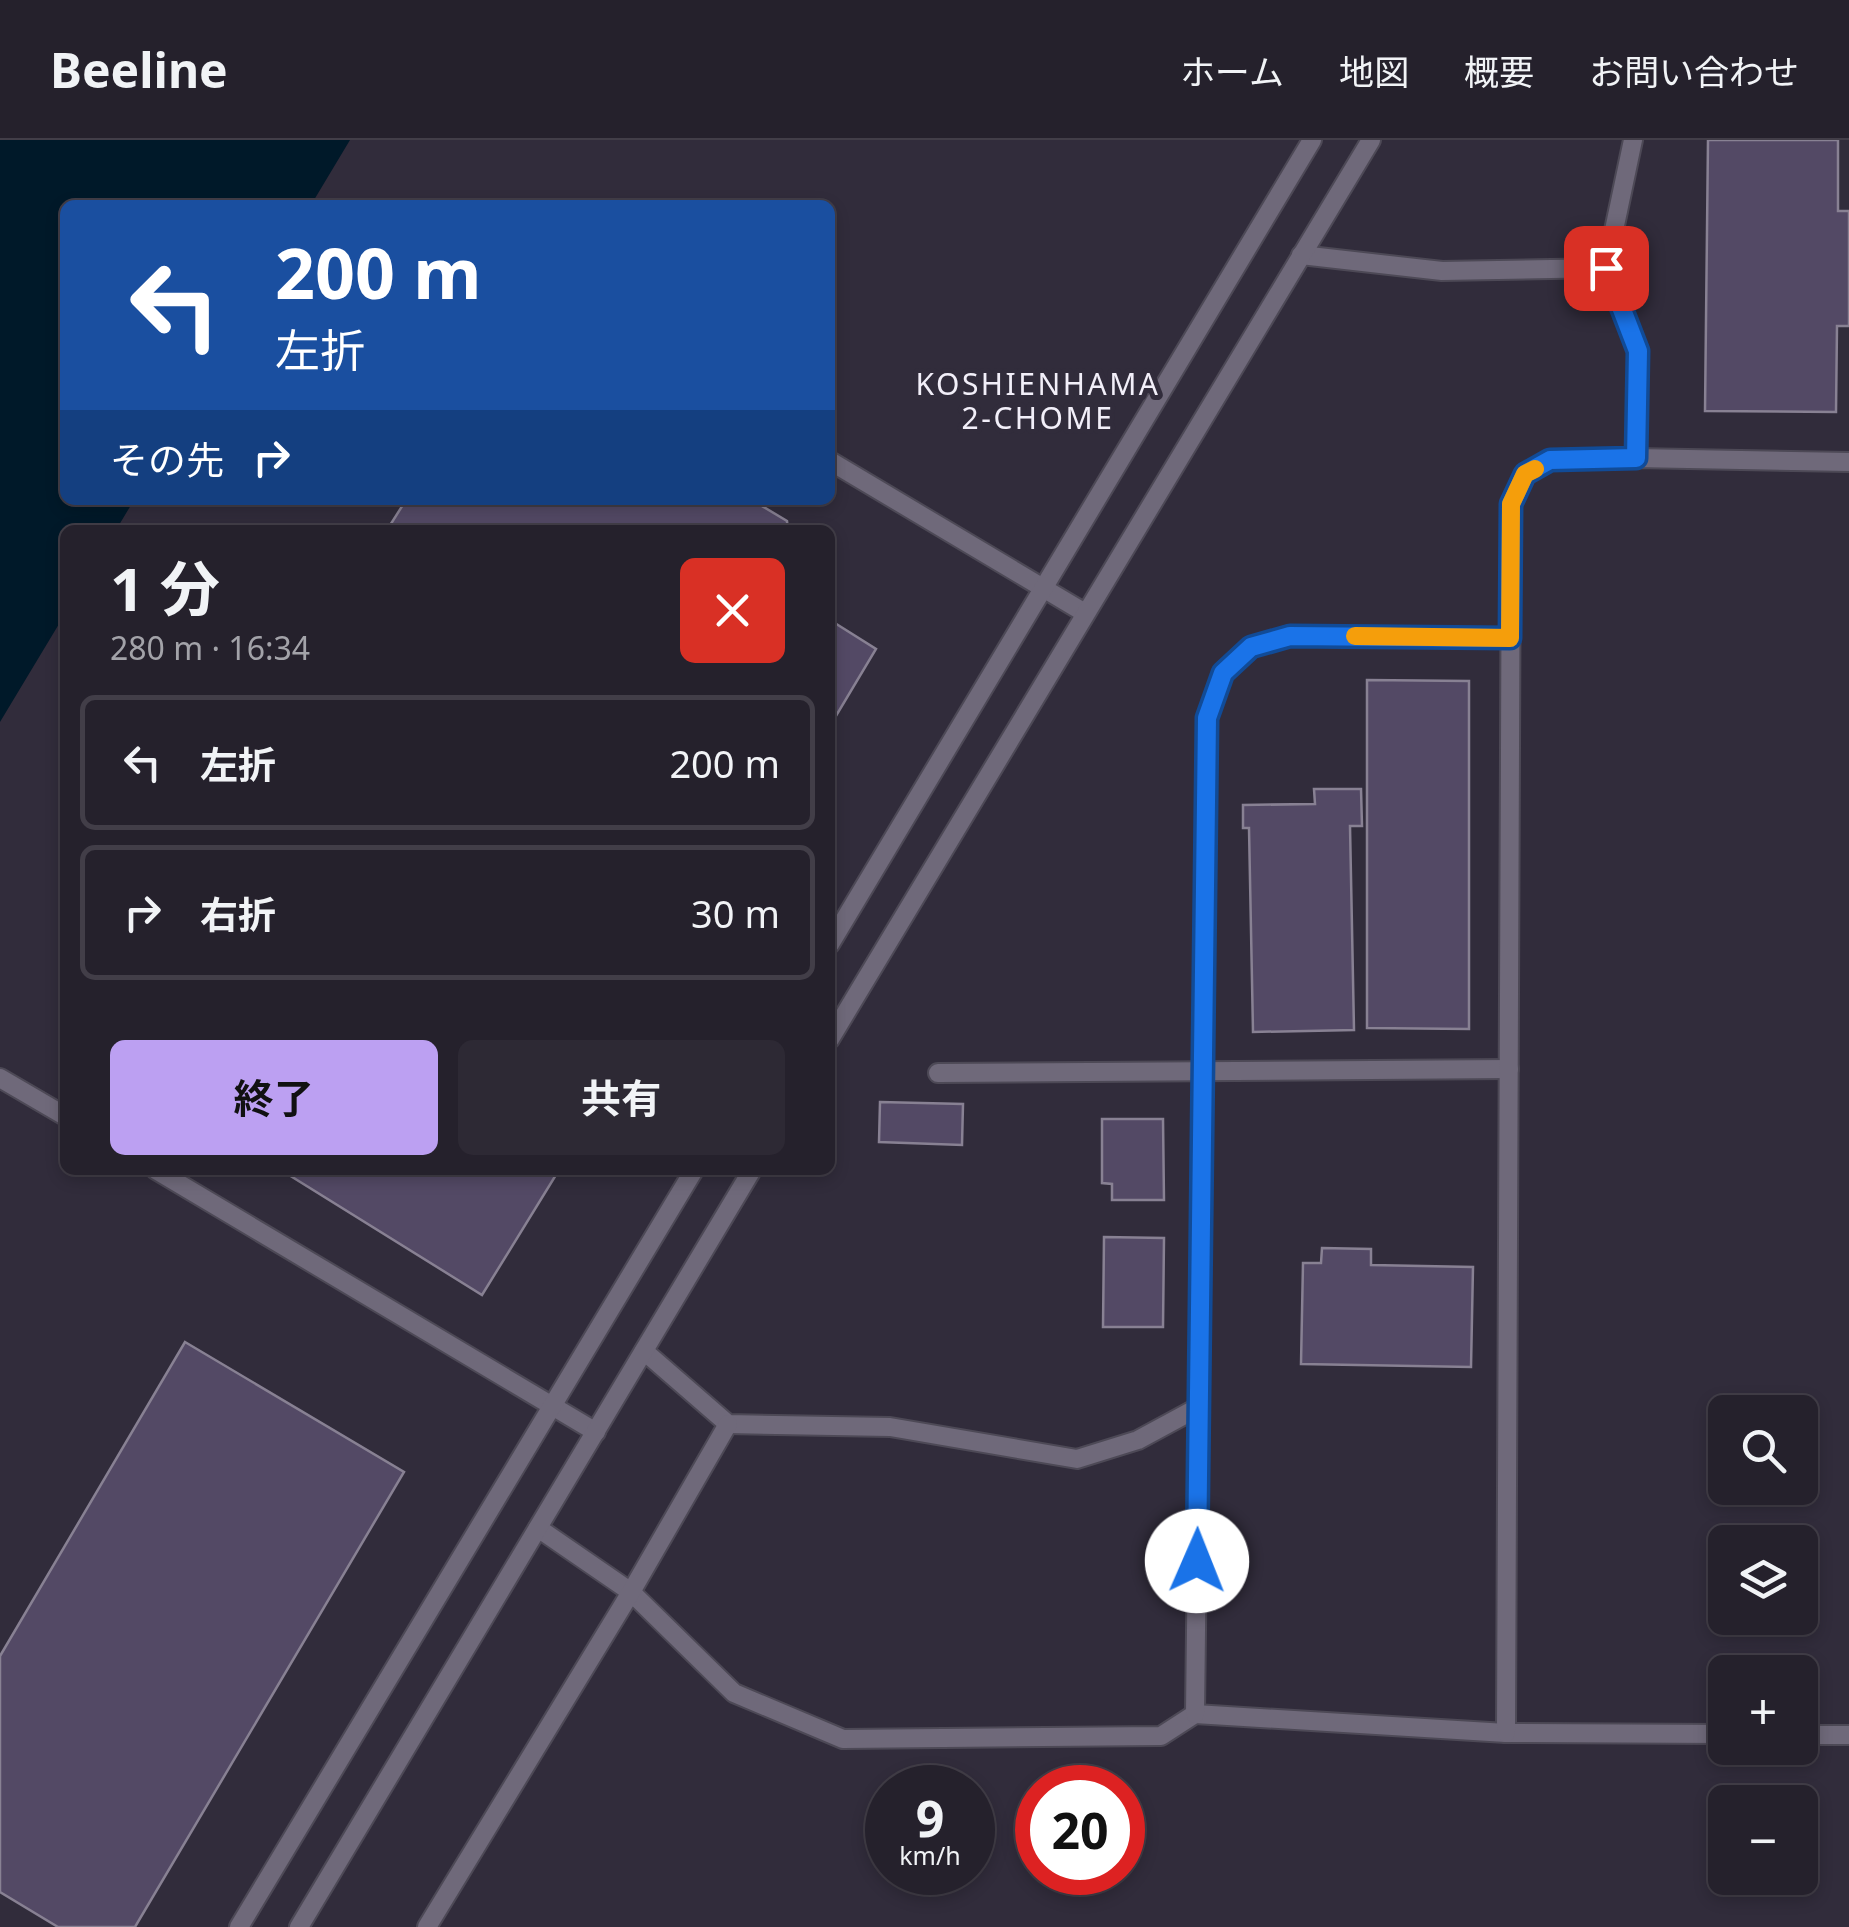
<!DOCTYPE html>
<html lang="ja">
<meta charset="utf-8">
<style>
body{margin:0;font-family:"Noto Sans","Noto Sans JP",sans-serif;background:#2d2934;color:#f1f3f6;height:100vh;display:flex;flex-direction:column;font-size:38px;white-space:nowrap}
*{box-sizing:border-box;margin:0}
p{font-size:32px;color:#a3a3a9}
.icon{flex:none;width:55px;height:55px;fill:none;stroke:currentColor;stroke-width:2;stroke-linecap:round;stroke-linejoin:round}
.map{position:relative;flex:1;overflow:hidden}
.panel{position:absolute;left:60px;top:385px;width:775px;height:650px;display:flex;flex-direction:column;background:#25212c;border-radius:15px;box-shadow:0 5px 15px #0003,0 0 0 2px #423e48}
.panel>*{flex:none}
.top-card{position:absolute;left:60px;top:60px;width:775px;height:305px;border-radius:15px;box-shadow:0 5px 15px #0003,0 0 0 2px #423e48;background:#1a4fa0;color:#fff;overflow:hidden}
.buttons{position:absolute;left:1708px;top:1255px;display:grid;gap:20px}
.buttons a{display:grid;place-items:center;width:110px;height:110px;border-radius:15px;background:#25212c;box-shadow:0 5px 15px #0003,0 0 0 2px #423e48;font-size:50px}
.speed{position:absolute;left:865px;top:1625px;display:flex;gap:20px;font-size:50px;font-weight:700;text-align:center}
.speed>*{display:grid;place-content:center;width:130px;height:130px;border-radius:50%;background:#25212c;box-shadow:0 5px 15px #0003,0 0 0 2px #423e48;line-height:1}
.speed small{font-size:25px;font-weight:400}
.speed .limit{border:15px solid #d22;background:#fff;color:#111}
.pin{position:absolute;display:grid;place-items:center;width:85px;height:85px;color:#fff;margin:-42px;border-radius:20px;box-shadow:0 5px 15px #0006}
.me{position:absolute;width:110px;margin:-55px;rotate:1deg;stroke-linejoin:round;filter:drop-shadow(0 0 8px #0008)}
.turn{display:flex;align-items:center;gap:35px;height:210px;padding:0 50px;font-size:45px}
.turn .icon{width:130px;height:130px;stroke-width:2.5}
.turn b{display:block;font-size:70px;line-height:85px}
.then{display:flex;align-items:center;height:95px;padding:0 50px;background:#0003;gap:20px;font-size:38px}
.round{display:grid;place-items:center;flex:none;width:105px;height:105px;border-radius:15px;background:#2d2934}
.summary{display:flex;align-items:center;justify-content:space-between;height:170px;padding:0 50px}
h1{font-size:60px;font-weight:700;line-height:75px}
.action{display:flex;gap:20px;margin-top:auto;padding:20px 50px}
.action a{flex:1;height:115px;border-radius:15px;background:#bca0f2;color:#111;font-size:40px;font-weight:700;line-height:115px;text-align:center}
.action a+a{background:#2d2934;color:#f1f3f6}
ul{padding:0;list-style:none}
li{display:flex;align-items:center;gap:30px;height:135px;margin:0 20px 15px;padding:0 30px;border:5px solid #423e48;border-radius:15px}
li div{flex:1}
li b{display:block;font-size:38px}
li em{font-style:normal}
header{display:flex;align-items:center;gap:60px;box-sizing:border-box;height:140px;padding:0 50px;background:#25212c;border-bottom:2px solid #423e48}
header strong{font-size:48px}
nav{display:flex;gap:55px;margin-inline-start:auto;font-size:35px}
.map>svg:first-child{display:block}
</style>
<header>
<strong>Beeline</strong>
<nav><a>ホーム</a><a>地図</a><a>概要</a><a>お問い合わせ</a></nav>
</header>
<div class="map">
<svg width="1849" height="1787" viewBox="0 0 1849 1787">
<rect width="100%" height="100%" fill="#312c3b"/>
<polygon fill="#001929" points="0,0 350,0 311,65 65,65 65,360 134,360 116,390 65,390 65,474 0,582"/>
<g fill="#534965" stroke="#888193" stroke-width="2.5">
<polygon points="1708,0 1838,0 1838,71 1849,71 1849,186 1837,186 1836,272 1705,271"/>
<polygon points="406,360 752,360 787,381 788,390 387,390"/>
<polygon points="830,480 876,509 830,586"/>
<polygon points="1367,540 1469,541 1469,889 1367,888"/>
<polygon points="1314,649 1361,649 1362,686 1350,686 1354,890 1253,892 1249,688 1243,688 1243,665 1315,664"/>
<polygon points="880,962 963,964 962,1005 879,1002"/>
<polygon points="1102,979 1163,979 1164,1060 1112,1060 1112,1044 1102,1043"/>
<polygon points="281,1030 559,1030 482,1155"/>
<polygon points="1104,1097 1164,1098 1163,1187 1103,1187"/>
<polygon points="1322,1108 1371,1109 1371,1125 1473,1127 1471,1227 1301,1224 1303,1123 1321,1123"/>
<polygon points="185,1202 404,1332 135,1787 58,1787 0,1752 0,1516"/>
</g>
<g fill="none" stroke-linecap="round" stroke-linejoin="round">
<defs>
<g id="lane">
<polyline points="1633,0 1606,128 1638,211 1636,318"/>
<polyline points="1301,115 1442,131 1606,128"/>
<polyline points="830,321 1085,473"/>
<polyline points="830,804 1312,0"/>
<polyline points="830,899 1371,0"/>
<polyline points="938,933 1509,929"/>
<polyline points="0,938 65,976"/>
<polyline points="156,1030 596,1292"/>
<polyline points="644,1211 728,1284 890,1287 1077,1319 1138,1300 1199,1267"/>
<polyline points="538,1388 631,1452 734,1553 843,1599 1161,1596 1195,1574 1506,1593 1725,1594"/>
<polyline points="1195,1574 1207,578 1223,533 1251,507 1290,495 1510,499"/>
<polyline points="1506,1593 1511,364 1525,335 1550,320 1636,318 1849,322"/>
<polyline points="1800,1595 1849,1595"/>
<polyline points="239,1787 694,1030"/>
<polyline points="299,1787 752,1030"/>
<polyline points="427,1787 631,1452 728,1284"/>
</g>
</defs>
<use href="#lane" stroke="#4d4956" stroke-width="22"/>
<use href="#lane" stroke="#6f697a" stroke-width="18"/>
</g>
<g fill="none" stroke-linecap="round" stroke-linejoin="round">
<defs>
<polyline id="route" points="1197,1421 1207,578 1223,533 1251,507 1290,496 1510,498 1511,364 1525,334 1550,320 1636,318 1638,211 1606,128"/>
</defs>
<use href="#route" stroke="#114b97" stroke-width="25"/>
<use href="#route" stroke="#1a73e8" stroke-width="18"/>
<polyline stroke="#f59e0b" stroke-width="18" points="1355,496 1510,498 1511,364 1525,334 1535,329"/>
</g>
<g text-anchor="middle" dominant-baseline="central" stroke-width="10" stroke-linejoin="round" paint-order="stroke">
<g font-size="30" letter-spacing="2.5" fill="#f2eff9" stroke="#312c3b">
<text x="1038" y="243">KOSHIENHAMA<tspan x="1038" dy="34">2-CHOME</tspan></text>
</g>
</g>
</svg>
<div class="buttons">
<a><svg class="icon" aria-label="search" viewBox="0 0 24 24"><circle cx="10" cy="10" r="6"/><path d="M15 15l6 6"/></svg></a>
<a><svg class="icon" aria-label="layers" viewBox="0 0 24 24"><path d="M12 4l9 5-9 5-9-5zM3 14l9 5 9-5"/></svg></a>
<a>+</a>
<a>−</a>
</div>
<div class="speed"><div>9<small>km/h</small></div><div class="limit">20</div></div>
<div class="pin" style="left:1606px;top:128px;background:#d93025"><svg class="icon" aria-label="arrive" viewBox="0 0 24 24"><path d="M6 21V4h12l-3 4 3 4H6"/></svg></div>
<svg class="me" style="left:1197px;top:1421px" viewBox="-20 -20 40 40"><circle r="19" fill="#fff"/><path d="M0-13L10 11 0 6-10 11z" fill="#1a73e8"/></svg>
<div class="top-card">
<div class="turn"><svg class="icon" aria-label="left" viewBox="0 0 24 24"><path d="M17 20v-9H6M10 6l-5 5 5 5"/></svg><div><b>200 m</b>左折</div></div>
<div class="then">その先<svg class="icon" aria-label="right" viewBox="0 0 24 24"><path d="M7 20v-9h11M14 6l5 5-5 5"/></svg></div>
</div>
<section class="panel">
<div class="summary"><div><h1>1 分</h1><p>280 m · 16:34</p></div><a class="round" style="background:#d93025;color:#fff"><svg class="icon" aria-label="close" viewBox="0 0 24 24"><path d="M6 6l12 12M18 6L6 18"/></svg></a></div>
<ul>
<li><svg class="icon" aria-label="left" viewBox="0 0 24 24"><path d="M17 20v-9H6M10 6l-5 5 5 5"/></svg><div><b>左折</b></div><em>200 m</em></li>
<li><svg class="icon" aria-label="right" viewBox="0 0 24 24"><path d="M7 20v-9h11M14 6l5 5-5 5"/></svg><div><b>右折</b></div><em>30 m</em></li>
</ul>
<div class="action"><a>終了</a><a>共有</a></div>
</section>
</div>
